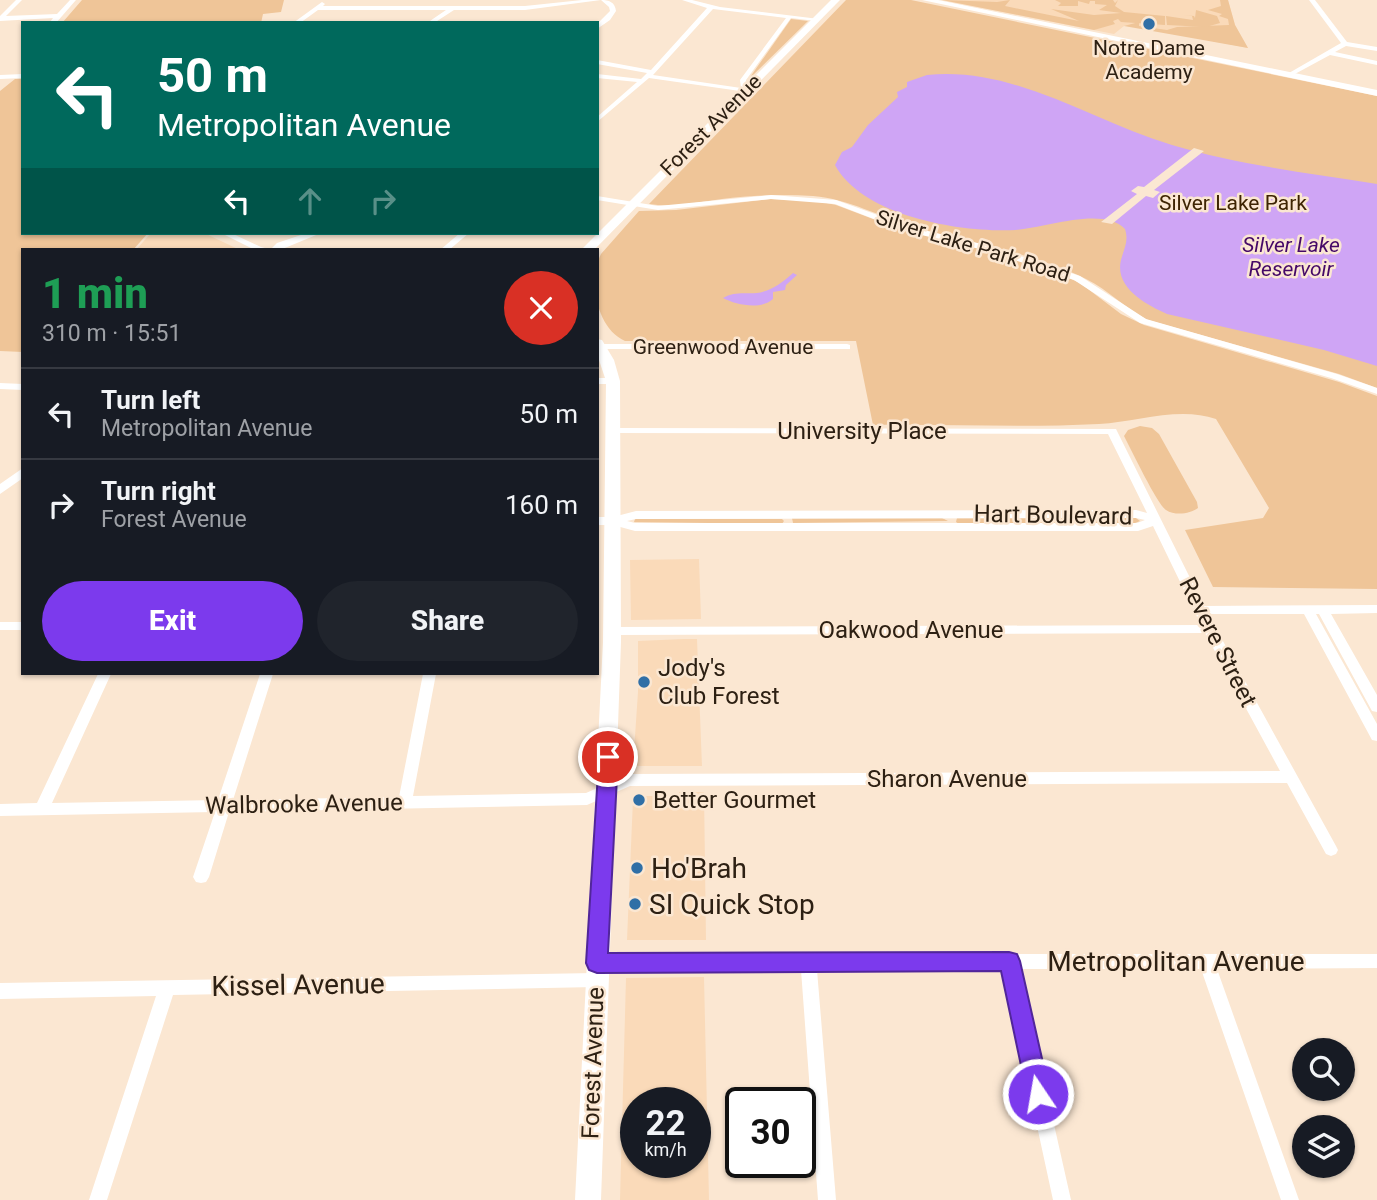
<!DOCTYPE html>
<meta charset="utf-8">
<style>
body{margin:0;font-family:Roboto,sans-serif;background:#20242c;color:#f1f3f6;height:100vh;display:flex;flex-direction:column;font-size:26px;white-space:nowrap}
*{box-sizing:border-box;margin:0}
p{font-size:23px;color:#9ea1a6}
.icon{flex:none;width:38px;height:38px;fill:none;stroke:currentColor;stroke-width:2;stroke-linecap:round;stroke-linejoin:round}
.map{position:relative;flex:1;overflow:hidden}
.sheet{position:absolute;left:21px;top:248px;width:578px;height:427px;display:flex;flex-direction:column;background:#171b24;border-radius:0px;box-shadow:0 2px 5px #0004}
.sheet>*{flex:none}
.hud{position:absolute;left:21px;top:21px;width:578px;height:214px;border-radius:0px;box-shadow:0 2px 5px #0004;background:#00695c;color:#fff;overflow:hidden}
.tools{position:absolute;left:1292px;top:1038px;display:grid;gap:14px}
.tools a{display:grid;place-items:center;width:63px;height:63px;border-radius:50%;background:#171b24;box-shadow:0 2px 5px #0004;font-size:35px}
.speed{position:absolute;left:620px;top:1087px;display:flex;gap:14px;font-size:35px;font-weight:700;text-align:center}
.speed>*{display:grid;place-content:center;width:91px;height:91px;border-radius:50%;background:#171b24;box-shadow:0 2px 5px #0004;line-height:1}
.speed small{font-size:18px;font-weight:400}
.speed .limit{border:4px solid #111;border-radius:10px;background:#fff;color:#111}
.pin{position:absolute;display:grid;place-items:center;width:60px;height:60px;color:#fff;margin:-30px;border:4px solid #fff;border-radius:50%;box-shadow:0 2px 7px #0007}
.me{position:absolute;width:77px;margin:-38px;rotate:348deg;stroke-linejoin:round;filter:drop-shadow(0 0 5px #0008)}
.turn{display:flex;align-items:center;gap:24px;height:147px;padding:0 21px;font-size:32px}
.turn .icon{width:91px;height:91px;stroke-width:2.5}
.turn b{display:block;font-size:49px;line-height:60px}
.lanes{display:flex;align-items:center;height:66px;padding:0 21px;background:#0003;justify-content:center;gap:35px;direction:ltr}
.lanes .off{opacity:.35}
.round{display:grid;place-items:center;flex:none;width:74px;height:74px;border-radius:37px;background:#20242c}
.summary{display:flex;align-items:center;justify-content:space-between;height:119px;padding:0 21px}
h1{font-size:42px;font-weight:800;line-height:52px;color:#1e9e55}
.primary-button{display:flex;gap:14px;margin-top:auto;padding:14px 21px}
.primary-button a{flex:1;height:80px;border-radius:42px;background:#7c3aed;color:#fff;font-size:28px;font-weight:800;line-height:80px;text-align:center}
.primary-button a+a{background:#20242c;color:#f1f3f6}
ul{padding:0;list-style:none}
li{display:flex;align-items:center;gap:21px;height:91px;padding:0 21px;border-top:2px solid #363941}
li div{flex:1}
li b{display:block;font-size:26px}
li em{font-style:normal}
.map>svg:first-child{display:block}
</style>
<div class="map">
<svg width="1377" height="1200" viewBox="0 0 1377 1200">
<rect width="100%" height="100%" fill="#fbe7d2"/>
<g fill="#fadab9" fill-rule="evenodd">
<polygon points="942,0 1228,0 1235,25 1248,48 1137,26 1124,26 1114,34"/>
<polygon points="151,233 204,233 240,250 136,250"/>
<polygon points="699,559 701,619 631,620 630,560"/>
<polygon points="684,639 697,639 702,766 633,766 638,692 638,641"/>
<polygon points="679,792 704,792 706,940 627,940 633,799 636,796 679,796"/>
<path d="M704,977l5,223h-89l6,-222zM695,1102v60h-60v-60z"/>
</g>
<g fill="#efc598">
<polygon points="82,0 284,0 281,12 263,14 261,23 62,23"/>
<path d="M846,0h65l466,96v292l-38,-14 -191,-54c-23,-11 -39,-30 -62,-41 -54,-27 -115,-35 -172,-52 -34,-10 -65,-28 -101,-31 -30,-2 -61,-1 -91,3 -24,3 -48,9 -73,5z"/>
<polygon points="942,0 997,2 1010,0 1005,6 1079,21 1051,9 1094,15 1121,13 1099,10 1107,5 1095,4 1095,1 1090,1 1089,4 1078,1 1078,6 1058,6 1061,3 1055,0 1113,0 1115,3 1118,0 1115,6 1124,12 1165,16 1165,25 1121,22 1118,19 1113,21 1115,24 1094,30"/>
<polygon points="1220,0 1228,0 1235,25 1248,48 1124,26 1139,22 1139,26 1167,30 1177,27 1229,25 1228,19 1219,16 1222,14 1208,10 1221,6"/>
<polygon points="1196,10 1217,16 1220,23 1206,27 1167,25 1166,16 1193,20 1192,16 1184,15 1194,16 1195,18"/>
<polygon points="791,19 808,21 748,80"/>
<polygon points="15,79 23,79 23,233 148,233 133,250 23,250 23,352 0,351 0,91"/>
<path d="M770,199l47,2 19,4 66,25 85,20 75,25 18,8 41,31 23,11 195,57 38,14v193l-164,-2 -28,-57 78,-12 6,-10 -53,-89c-37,-13 -79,3 -117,5 -75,4 -151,0 -226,1l-17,-84h-231c-29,-13 -37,-61 -24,-87l38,-43 37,-1z"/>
<path d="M1140,426l12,2 7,6 38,68 1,6c-8,6 -23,8 -32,2 -9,-6 -35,-61 -42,-74l4,-6z"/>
<polygon points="792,518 942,518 948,521 793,523"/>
<polygon points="957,518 1136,518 1140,521 1135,523 959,524 956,522"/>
<polygon points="782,519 784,521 782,524 634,522 635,519"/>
</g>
<g fill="#cfa5f5">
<path d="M927,75c88,-9 164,46 245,70 67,20 136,28 205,39v182l-53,-16 -157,-36c-20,-9 -53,-26 -46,-54 3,-12 8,-18 4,-31 -22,-23 -80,-1 -109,1 -53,3 -153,-13 -181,-65l7,-13 10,-5 16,-22 30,-28 -1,-5 10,-5v-5z"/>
<path d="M793,273l4,2 -11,10 -1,5 -12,2v7c-12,11 -37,6 -50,-1 11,-7 23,-4 34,-5 14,-2 25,-10 36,-20z"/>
</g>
<polygon fill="#fbe7d2" points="1194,148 1204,151 1154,190 1160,192 1153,198 1146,196 1112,224 1101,222 1137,194 1131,191 1138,186 1144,187"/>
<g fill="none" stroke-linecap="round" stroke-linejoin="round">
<g fill="#fff" fill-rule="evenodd">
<polygon points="16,0 22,0 6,16 57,14 70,0 76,0 56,23 50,22 53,18 0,21 0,16"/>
<polygon points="582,0 601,0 525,10 454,10 434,23 427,23 446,10 318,10 300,23 293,23 322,2 325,4 323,6 525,6"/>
<path d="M682,0h10l28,7 99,12 -3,2 -25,-3 -45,62 1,12 -98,-14 -52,44v-5l40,-35 -40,-4v-4l44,5 6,-6 -50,-9v-4l54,10 56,-62zM713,9l73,9 -46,62 1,8 -88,-13z"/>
<polygon points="1309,0 1315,0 1347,42 1377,47 1377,51 1346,46 1335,52 1377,61 1377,65 1330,55 1293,75 1289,75 1289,73 1341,43"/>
<polygon points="23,74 23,78 0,79 0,75"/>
<polygon points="771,195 836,200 911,227 994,247 1080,276 1146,319 1337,374 1377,388 1377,394 1331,378 1140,323 1074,280 988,251 905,231 835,204 771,199 658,210 597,200 597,196 658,206"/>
<polygon points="221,233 231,233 261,247 273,250 255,250"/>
<polygon points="460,233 469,233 449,250 440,250"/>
<polygon points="847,344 850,345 850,349 597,349 597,345 599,344"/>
<polygon points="597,378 613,378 618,381 613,384 597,384"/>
<polygon points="0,383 23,384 23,390 0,389"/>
<path d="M612,428l504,1 88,177 173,-1v8l-46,1 46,81v17l-5,-1 -53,-97h-3l61,110v17l-5,-1 -68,-126h-96l128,232 2,4 -2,4 -5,2 -5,-2 -39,-71 -657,3 -43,19 -358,7 -20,65 -3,5 -5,1 -5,-1 -3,-5 22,-65 -215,4v-12l37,-1 61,-129h13l-59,129 166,-3 42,-126h13l-40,126 166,-3 24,-123h13l-23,122 173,-3 43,-19 651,-3 -75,-138 -592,2 -6,-4 6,-4 588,-2 -48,-99 -15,5h-503l-22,-6h-16v-8h16l23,-6 500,-1 11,3 -39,-79 -500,-1 -1,-2zM1136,518l9,2 -8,3h-502l-8,-2 9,-2z"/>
<rect x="0" y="622" width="23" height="8"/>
<polygon points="808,954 1377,954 1377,968 1217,969 1299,1200 1281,1200 1201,969 1019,969 1071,1200 1053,1200 1003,969 817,970 836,1200 818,1200 801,970 597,970 591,968 589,963 591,958 597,956"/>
<polygon points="596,973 602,975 604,980 602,985 596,987 173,995 107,1200 89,1200 156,996 0,999 0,983"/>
</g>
<g fill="#fff" fill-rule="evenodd">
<path d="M601,0c8,0 14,2 15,11l-6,9 -13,9v-5l13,-13 -1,-4z"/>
<polygon points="307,233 321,233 280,250 270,250 277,243"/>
<polygon points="23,468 23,478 0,494 0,484"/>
</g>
<g fill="#fff" fill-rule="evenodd">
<polygon points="831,0 840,0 594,250 581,250"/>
<polygon points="922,0 938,0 1377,90 1377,96"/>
<polygon points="597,339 602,340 614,360 620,381 621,642 601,1200 575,1200 603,642 606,381 597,354"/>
</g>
</g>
<polygon fill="#7c3aed" stroke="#51269a" stroke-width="2" points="608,750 615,752 618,757 608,953 1009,952 1017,954 1020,961 1050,1094 1047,1102 1038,1106 1030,1102 1027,1094 1001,971 597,973 589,970 586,963 599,757 602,752"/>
<g fill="#306fa6" stroke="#fbe7d2" stroke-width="2.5">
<circle cx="1149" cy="24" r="7"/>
<circle cx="644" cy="682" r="7"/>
<circle cx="639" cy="800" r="7"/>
<circle cx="637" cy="868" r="7"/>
<circle cx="635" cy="904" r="7"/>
</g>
<g text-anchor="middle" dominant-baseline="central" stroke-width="5" stroke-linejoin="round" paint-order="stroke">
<g font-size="21" fill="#2d2013" stroke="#fbe7d2">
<text x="1149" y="48">Notre Dame<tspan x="1149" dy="24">Academy</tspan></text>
</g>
<g font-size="21" fill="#2d2013" stroke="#fbe7d2">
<text transform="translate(711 125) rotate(-45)">Forest Avenue</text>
<text transform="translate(973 246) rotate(17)">Silver Lake Park Road</text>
<text x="723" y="347">Greenwood Avenue</text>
</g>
<g font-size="21" fill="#3e2403" stroke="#fbe7d2">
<text x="1233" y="203">Silver Lake Park</text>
</g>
<g font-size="21" font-style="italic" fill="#450867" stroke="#fbe7d2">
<text x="1291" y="245">Silver Lake<tspan x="1291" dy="24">Reservoir</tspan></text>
</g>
<g font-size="24" fill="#2d2013" stroke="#fbe7d2">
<text x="862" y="431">University Place</text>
<text transform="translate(1053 515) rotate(1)">Hart Boulevard</text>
<text x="911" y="630">Oakwood Avenue</text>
<text transform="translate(1218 642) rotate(63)">Revere Street</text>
<text x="947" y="779">Sharon Avenue</text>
<text transform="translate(304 804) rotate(-1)">Walbrooke Avenue</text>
<text transform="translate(593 1063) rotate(-88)">Forest Avenue</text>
</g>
<g font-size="24" fill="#2d2013" stroke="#fbe7d2" text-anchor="start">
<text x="658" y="668">Jody's<tspan x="658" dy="28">Club Forest</tspan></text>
<text x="653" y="800">Better Gourmet</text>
</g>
<g font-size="28" fill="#2d2013" stroke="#fbe7d2" text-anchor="start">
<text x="651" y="868">Ho'Brah</text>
<text x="649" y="904">SI Quick Stop</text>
</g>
<g font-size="28" fill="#2d2013" stroke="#fbe7d2">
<text x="1176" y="961">Metropolitan Avenue</text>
<text transform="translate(298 985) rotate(-1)">Kissel Avenue</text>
</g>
</g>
</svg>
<div class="tools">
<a><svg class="icon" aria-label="search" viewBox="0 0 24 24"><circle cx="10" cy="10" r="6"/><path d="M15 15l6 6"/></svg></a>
<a><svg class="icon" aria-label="layers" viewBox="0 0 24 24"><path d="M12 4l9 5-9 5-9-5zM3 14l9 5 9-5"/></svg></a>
</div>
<div class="speed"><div>22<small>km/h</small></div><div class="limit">30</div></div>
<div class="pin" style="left:608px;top:757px;background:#d93025"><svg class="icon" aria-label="arrive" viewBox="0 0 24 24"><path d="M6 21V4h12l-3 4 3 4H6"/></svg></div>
<svg class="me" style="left:1038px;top:1094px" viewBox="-20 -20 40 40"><circle r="17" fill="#7c3aed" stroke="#fff" stroke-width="3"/><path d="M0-11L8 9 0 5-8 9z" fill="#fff"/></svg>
<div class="hud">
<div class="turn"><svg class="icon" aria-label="left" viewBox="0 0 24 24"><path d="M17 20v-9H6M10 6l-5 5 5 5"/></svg><div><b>50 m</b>Metropolitan Avenue</div></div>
<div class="lanes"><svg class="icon" aria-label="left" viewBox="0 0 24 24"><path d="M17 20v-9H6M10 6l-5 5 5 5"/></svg><svg class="icon off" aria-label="ahead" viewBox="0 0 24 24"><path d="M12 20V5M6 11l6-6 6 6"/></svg><svg class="icon off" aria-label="right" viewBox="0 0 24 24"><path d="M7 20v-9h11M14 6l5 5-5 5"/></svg></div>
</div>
<section class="sheet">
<div class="summary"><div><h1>1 min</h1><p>310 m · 15:51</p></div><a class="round" style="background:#d93025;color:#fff"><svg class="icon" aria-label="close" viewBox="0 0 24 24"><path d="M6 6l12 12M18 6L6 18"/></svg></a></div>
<ul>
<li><svg class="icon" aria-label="left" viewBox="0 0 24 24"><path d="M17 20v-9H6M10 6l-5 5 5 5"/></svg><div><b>Turn left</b><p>Metropolitan Avenue</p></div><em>50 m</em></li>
<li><svg class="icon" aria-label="right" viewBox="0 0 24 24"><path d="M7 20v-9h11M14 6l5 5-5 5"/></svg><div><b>Turn right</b><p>Forest Avenue</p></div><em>160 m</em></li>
</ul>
<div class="primary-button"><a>Exit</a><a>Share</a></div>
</section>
</div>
